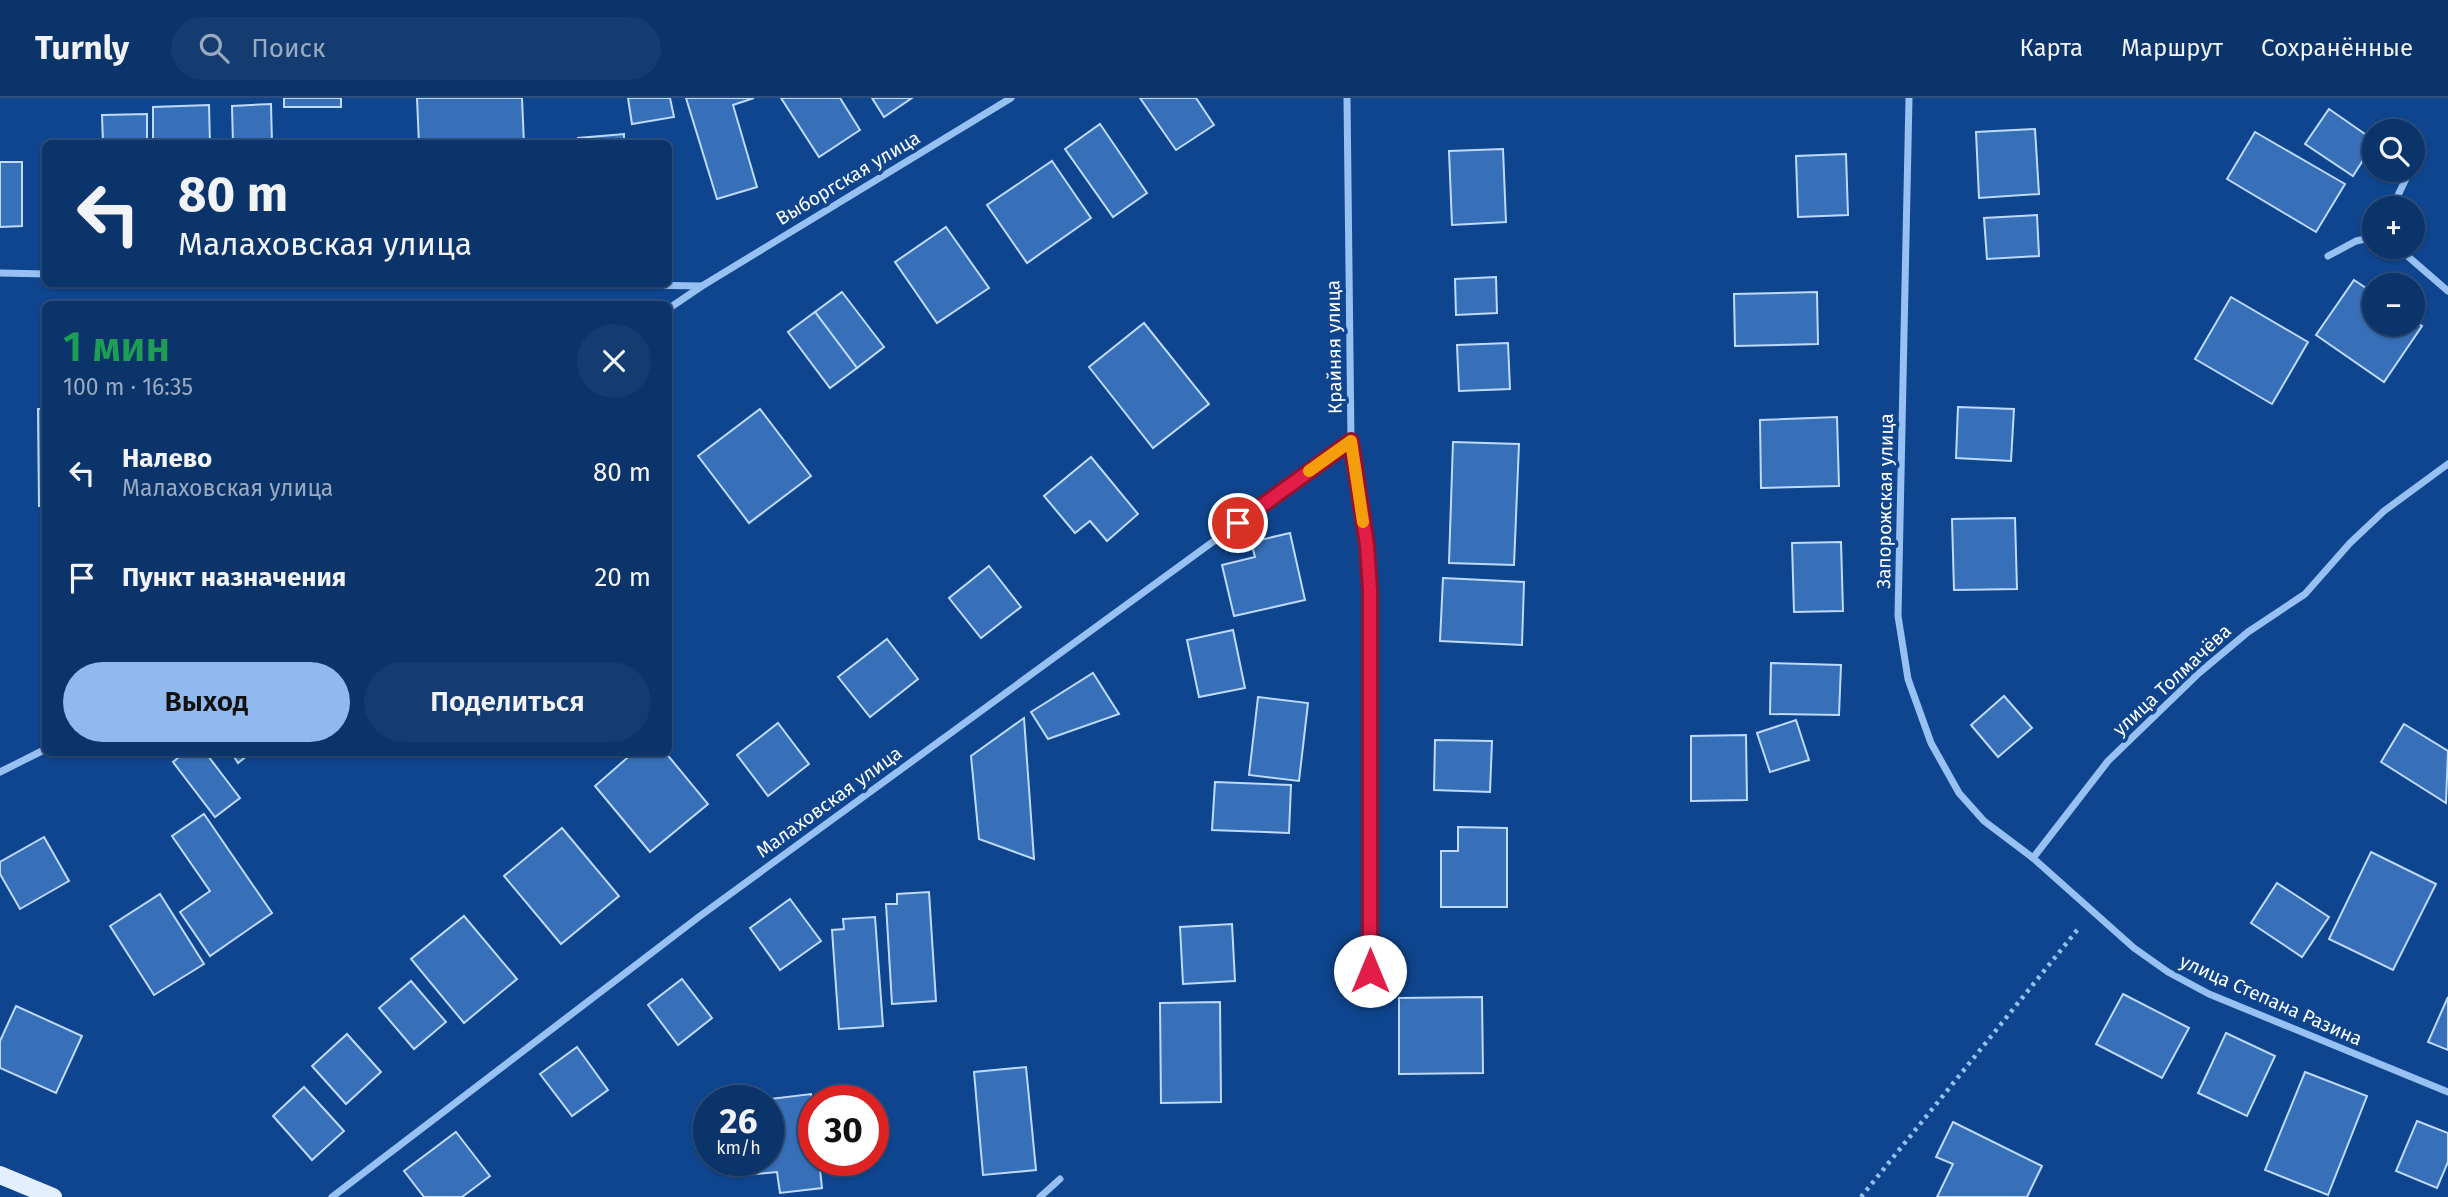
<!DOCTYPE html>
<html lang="ru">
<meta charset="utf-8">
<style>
body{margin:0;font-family:"Fira Sans",sans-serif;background:#143c70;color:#f1f3f6;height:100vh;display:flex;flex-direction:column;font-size:26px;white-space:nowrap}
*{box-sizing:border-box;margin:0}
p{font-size:23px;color:#9aaac1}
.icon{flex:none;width:38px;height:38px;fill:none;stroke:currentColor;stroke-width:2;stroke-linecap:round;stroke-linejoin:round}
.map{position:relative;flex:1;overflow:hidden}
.sheet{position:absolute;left:42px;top:203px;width:630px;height:455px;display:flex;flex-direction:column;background:#0b346a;border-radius:10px;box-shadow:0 2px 5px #0004,0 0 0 2px #2b4f7e}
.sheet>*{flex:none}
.guide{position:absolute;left:42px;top:42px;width:630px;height:147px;border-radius:10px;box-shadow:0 2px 5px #0004,0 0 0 2px #2b4f7e;background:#0b346a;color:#f1f3f6;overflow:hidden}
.controls{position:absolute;left:2362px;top:21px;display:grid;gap:14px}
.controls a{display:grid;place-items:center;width:63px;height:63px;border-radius:50%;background:#0b346a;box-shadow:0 2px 5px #0004,0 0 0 2px #2b4f7e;font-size:35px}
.speed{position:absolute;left:693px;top:987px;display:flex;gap:14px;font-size:35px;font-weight:700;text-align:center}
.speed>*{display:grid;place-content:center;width:91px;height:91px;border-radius:50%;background:#0b346a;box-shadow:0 2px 5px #0004,0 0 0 2px #2b4f7e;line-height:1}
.speed small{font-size:18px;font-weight:400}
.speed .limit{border:10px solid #d22;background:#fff;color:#111}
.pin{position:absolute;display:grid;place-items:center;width:60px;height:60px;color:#fff;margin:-30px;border:4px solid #fff;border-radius:50%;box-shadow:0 2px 7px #0007}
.me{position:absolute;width:77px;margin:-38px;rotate:0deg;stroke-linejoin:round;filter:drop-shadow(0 0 5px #0008)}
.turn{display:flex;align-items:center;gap:24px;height:147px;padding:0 21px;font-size:32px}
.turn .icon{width:91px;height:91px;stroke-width:2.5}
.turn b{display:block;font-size:49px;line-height:60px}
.round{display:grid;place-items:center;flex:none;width:74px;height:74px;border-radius:37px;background:#143c70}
.overview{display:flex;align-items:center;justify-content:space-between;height:119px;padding:0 21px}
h1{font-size:42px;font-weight:600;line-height:52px;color:#1e9e55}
.primary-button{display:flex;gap:14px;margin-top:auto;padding:14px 21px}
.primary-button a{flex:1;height:80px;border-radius:42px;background:#90b9f0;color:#111;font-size:28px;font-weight:600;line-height:80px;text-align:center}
.primary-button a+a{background:#143c70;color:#f1f3f6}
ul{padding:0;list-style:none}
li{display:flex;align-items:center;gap:21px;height:105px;padding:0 21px}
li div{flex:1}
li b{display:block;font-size:26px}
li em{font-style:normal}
header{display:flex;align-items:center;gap:42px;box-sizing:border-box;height:98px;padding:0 35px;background:#0b346a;border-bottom:2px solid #2b4f7e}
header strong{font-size:33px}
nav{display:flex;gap:38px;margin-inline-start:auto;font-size:24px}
.search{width:490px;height:63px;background:#143c70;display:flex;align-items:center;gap:18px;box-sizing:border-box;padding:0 24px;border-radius:38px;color:#9aaac1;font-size:26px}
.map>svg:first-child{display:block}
</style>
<header>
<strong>Turnly</strong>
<div class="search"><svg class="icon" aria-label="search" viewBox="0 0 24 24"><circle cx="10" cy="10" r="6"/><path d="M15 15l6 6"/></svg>Поиск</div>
<nav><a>Карта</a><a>Маршрут</a><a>Сохранённые</a></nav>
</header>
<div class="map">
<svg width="2448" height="1099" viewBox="0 0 2448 1099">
<rect width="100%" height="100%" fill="#0f458e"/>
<g fill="#376fb8" stroke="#bedafe" stroke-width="2">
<rect x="284" y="0" width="57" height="9"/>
<polygon points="417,0 522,0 524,46 419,46"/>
<polygon points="628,0 670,0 674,19 632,26"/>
<polygon points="686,0 754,0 733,7 757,89 717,101"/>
<polygon points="781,0 840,0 860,32 819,59"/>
<polygon points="872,0 912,0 884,19"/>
<polygon points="1140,0 1196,0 1214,27 1176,52"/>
<polygon points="271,6 272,46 233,46 232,8"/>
<polygon points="209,7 210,46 153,46 153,9"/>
<polygon points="2329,11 2375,43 2353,78 2305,46"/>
<polygon points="147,16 147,46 103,46 102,17"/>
<polygon points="1100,26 1147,95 1113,119 1065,51"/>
<polygon points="2035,31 2039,96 1979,100 1976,34"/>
<polygon points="2255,34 2345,86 2316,134 2227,81"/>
<polygon points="624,36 624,46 578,46 578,40"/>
<polygon points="1503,51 1506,124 1452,127 1449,53"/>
<polygon points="1846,56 1848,117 1798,119 1796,58"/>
<polygon points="1052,63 1091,120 1027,165 987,107"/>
<polygon points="0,64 22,64 22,128 0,129"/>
<polygon points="2037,117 2039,158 1987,161 1984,120"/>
<polygon points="946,129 989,190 937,225 895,164"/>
<polygon points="1496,179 1497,215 1456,217 1455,181"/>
<polygon points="2354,182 2375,196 2375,226 2413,226 2413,222 2422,228 2384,284 2316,237"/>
<polygon points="842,194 884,249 857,270 815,214"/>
<polygon points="1817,194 1818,246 1735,248 1734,196"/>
<polygon points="2231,199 2308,244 2272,306 2195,261"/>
<polygon points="815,214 857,270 830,290 788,234"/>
<polygon points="1144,225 1209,306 1153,350 1089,269"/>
<polygon points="1508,245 1510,291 1459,293 1457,247"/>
<polygon points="1958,309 2014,311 2011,363 1956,360"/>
<polygon points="38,311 46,311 46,408 39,408"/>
<polygon points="760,311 811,378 749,425 698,358"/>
<polygon points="1837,319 1839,388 1761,390 1760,322"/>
<polygon points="1453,344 1519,346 1514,467 1449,465"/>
<polygon points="1091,359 1138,416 1107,443 1090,423 1075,435 1044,398"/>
<polygon points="2015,420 2017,491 1954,492 1952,421"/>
<polygon points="1290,435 1305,502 1234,518 1222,467 1255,459 1251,444"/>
<polygon points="1841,444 1843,513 1794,514 1792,445"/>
<polygon points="989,468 1021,509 981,540 949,500"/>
<polygon points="1443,480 1524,484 1522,547 1440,543"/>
<polygon points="1233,532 1245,590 1199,599 1187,542"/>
<polygon points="887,541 918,581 870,619 838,579"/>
<polygon points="1771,565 1841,567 1839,617 1770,616"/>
<polygon points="1093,575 1119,616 1048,641 1031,614"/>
<polygon points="2004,598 2032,630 1998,659 1971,627"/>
<polygon points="1258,599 1308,605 1299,683 1249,677"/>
<polygon points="1024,620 1034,761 979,741 971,658"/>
<polygon points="1796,622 1809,662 1770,674 1757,635"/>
<polygon points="778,625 809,666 768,698 737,657"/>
<polygon points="2404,626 2448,653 2446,705 2381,664"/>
<polygon points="1746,637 1747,702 1691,703 1691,638"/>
<polygon points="1435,642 1492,643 1490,694 1434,692"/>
<polygon points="185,654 205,654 240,700 215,719 173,664"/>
<polygon points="231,654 252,654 238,665"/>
<polygon points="634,654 665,654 708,706 650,754 595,688"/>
<polygon points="1215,684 1291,687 1289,735 1212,732"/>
<polygon points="204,716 272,815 210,858 180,814 210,793 172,738"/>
<polygon points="1458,729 1507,730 1507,809 1441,809 1441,753 1458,753"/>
<polygon points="562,730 619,798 561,846 504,778"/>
<polygon points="44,739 69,783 20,811 0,776 0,764"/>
<polygon points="2371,754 2436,786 2393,872 2329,841"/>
<polygon points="2277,785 2329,819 2302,859 2251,825"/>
<polygon points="929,794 936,903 892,906 886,806 897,806 897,796"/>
<polygon points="160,796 204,866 154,897 110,828"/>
<polygon points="790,801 821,843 780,872 750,830"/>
<polygon points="464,818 517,881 464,925 411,861"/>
<polygon points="875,819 883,928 839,931 832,832 844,831 843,821"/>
<polygon points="1232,826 1235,883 1183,886 1180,829"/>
<polygon points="682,881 712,920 678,947 648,907"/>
<polygon points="411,883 446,924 414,951 379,910"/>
<polygon points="2123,896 2189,930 2162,980 2096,946"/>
<polygon points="1482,899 1483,975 1399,976 1399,900"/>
<polygon points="2448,899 2448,952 2428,944"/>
<polygon points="1220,904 1221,1004 1161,1005 1160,905"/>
<polygon points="16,908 82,938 56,995 0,970 0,943"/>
<polygon points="2226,935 2275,958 2247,1018 2198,995"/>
<polygon points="347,936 381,974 346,1006 312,968"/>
<polygon points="577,949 608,992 572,1018 540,976"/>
<polygon points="1026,969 1036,1072 983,1077 974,974"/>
<polygon points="2305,974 2367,998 2328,1097 2265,1072"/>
<polygon points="304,989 344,1033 312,1062 273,1018"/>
<polygon points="811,996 814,1062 819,1062 822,1090 780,1095 777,1074 747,1077 745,1062 768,1062 768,1003 754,1003"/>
<polygon points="2417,1023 2448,1035 2448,1064 2437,1090 2396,1073"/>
<polygon points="1953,1024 2042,1068 2027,1099 1937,1099 1953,1066 1936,1059"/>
<polygon points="456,1034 490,1078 462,1099 424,1099 404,1073"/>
</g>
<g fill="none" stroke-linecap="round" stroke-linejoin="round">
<polyline stroke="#97c0f3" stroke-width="4.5" stroke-dasharray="3.5 5" stroke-linecap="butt" points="1861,1099 2078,831"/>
<g stroke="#97c0f3" stroke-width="7">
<polyline points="1347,0 1351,343 1367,447 1370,493 1370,873"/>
<polyline points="1909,0 1898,518 1908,581 1931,645 1959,695 1984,723 2033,760 2134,850 2168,874 2209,896 2448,994"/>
<polyline points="2392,110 2410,72"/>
<polyline points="2397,149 2448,193"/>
<polyline points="2328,158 2356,143 2375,139"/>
<polyline points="0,175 46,176"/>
<polyline points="584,186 701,188"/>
<polyline points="668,211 702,188 1011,0"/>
<polyline points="0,674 46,651"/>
<polyline points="2033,760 2108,663 2199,575 2248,534 2305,496 2350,445 2384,413 2448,366"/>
<polyline points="332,1099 700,818 1351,343"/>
<polyline points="1040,1099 1060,1081"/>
</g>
<polyline stroke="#e3eeff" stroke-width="18" points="0,1077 53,1099"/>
</g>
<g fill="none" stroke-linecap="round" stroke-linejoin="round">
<defs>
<polyline id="route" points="1238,425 1351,343 1367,447 1370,492 1370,873"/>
</defs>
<use href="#route" stroke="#92132f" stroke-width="18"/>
<use href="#route" stroke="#e11d48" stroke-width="12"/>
<polyline stroke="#f59e0b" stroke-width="12" points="1309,373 1351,343 1363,424"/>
</g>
<g text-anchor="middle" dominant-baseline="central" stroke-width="7" stroke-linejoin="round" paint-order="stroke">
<g font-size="19" fill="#fff" stroke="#0f458e">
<text transform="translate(848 80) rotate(-31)">Выборгская улица</text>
<text transform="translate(1334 249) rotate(-91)">Крайняя улица</text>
<text transform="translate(1885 403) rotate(-89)">Запорожская улица</text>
<text transform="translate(2172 582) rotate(-43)">улица Толмачёва</text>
<text transform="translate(829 704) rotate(-36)">Малаховская улица</text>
<text transform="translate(2271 902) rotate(24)">улица Степана Разина</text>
</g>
</g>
</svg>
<div class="controls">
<a><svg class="icon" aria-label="search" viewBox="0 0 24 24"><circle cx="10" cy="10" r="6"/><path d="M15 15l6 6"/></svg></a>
<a>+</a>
<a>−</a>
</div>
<div class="speed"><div>26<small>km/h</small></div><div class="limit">30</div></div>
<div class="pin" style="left:1238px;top:425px;background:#d93025"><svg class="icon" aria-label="arrive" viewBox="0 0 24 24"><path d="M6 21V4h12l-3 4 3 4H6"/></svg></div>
<svg class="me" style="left:1370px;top:873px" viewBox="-20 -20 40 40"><circle r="19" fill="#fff"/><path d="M0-13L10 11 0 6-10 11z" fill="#e11d48"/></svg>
<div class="guide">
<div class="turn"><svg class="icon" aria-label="left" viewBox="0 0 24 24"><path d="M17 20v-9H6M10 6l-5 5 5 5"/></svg><div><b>80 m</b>Малаховская улица</div></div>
</div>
<section class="sheet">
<div class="overview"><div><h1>1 мин</h1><p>100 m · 16:35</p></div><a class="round"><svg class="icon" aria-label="close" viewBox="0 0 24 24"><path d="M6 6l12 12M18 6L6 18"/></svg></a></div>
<ul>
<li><svg class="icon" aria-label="left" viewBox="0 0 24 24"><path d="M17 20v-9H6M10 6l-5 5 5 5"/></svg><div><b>Налево</b><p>Малаховская улица</p></div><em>80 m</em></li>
<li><svg class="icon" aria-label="arrive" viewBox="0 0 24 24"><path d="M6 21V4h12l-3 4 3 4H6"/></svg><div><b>Пункт назначения</b></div><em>20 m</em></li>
</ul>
<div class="primary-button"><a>Выход</a><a>Поделиться</a></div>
</section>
</div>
